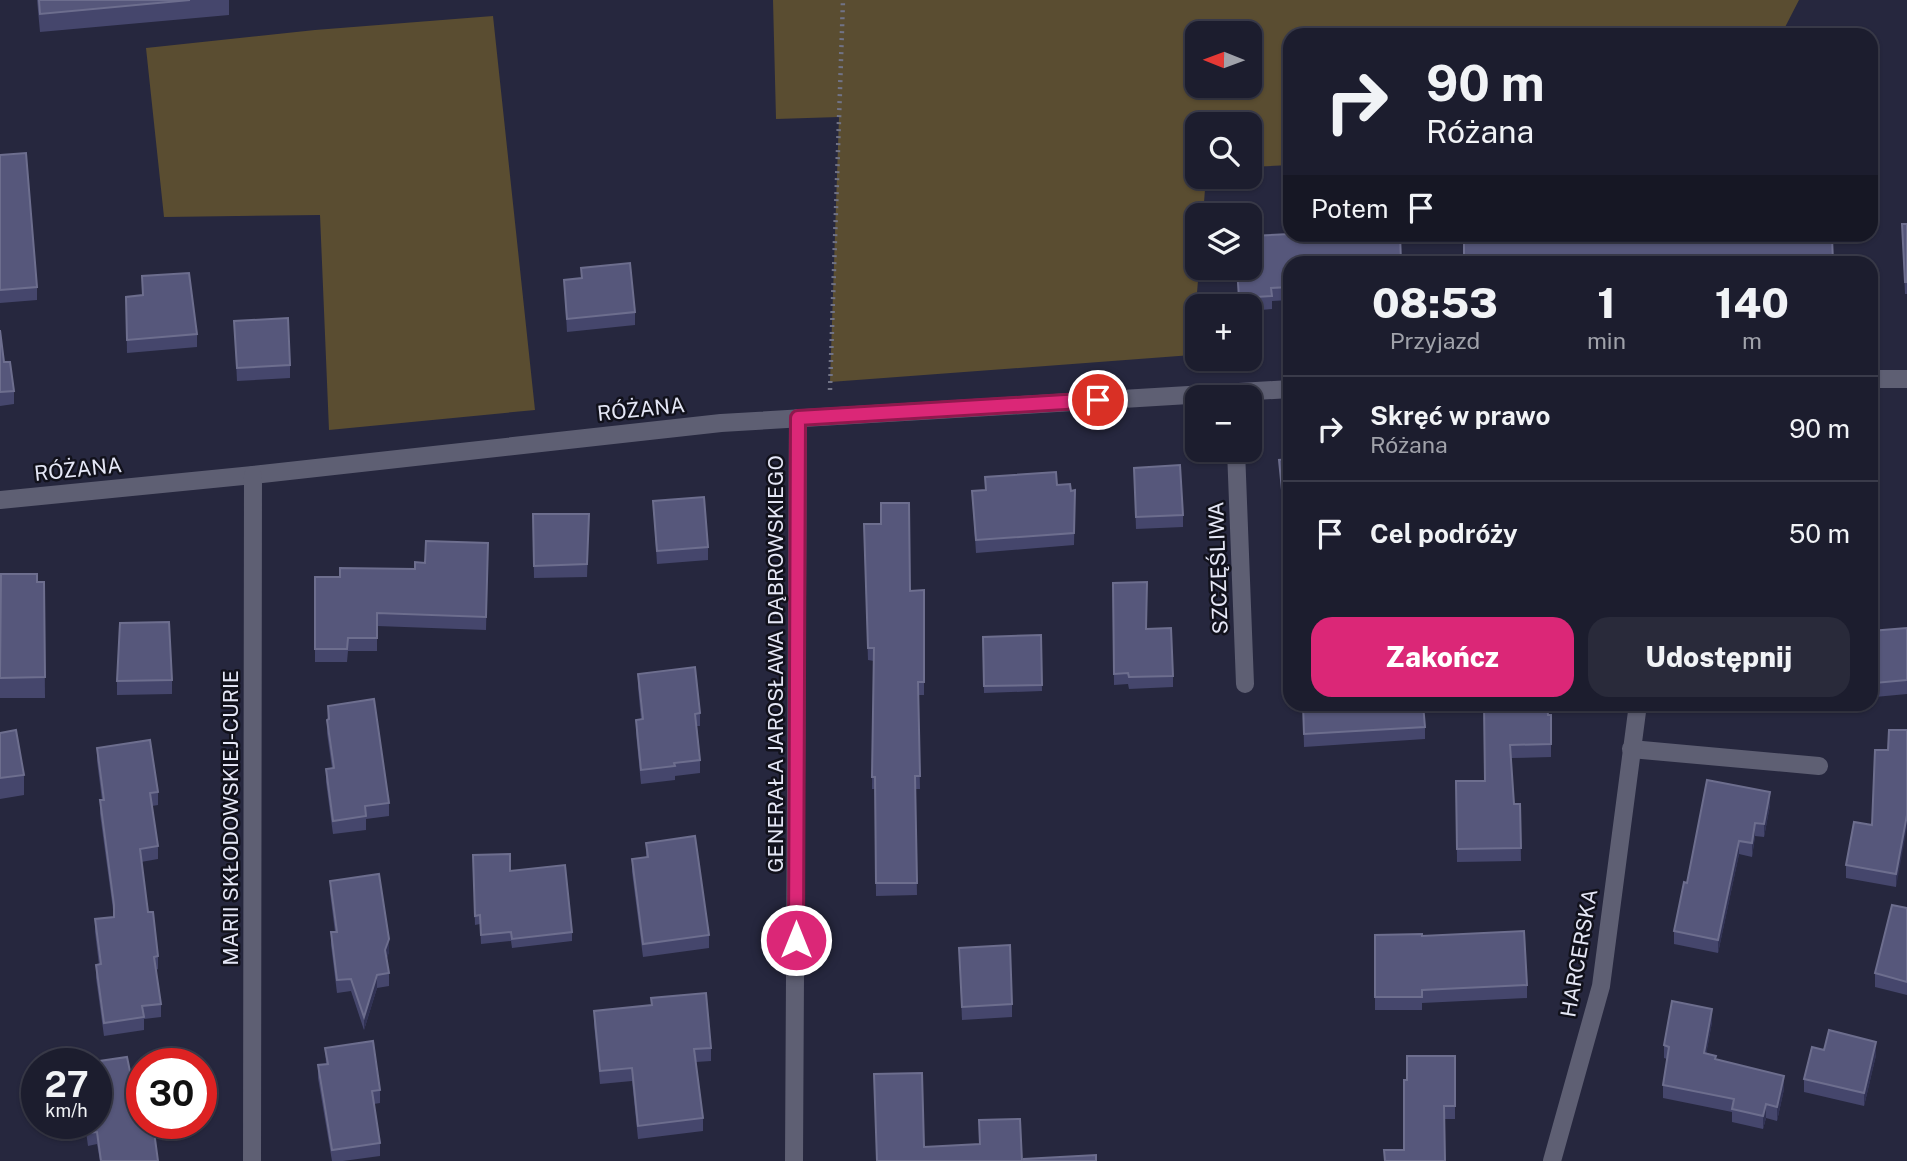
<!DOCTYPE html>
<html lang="pl">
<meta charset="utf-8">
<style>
body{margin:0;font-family:"Public Sans",sans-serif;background:#292a3a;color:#f1f3f6;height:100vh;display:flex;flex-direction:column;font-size:26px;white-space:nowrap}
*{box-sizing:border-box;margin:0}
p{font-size:23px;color:#a0a2aa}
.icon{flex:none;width:38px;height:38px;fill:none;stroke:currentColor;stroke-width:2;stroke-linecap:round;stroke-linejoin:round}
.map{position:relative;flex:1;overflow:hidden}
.panel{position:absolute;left:1283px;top:256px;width:595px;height:455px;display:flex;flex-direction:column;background:#1c1d2e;border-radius:21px;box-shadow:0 2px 5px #0004,0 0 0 2px #3a3b4a}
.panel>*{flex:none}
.top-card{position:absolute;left:1283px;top:28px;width:595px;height:214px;border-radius:21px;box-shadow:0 2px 5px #0004,0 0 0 2px #3a3b4a;background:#1c1d2e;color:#f1f3f6;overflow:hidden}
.needle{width:46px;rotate:271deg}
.controls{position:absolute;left:1185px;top:21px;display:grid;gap:14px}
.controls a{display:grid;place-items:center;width:77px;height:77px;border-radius:14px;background:#1c1d2e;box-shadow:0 2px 5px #0004,0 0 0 2px #3a3b4a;font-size:35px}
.speed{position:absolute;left:21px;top:1048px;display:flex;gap:14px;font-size:35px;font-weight:700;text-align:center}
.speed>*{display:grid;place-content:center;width:91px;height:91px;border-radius:50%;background:#1c1d2e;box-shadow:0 2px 5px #0004,0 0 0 2px #3a3b4a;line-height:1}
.speed small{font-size:18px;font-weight:400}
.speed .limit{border:10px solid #d22;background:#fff;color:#111}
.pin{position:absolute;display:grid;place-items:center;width:60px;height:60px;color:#fff;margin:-30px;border:4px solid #fff;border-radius:50%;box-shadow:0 2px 7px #0007}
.me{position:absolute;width:77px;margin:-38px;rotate:0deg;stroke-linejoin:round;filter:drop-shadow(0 0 5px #0008)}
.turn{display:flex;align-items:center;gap:24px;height:147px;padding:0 28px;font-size:32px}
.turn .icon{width:91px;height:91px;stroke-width:2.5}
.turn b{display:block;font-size:49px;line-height:60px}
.then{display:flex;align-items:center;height:66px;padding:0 28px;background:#0003;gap:14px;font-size:26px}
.eta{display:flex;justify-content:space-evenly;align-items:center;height:119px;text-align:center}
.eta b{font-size:42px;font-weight:800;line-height:49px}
.primary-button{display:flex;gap:14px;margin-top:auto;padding:14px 28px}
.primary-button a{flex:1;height:80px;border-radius:21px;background:#db2777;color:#fff;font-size:28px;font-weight:800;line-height:80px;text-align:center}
.primary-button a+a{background:#292a3a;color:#f1f3f6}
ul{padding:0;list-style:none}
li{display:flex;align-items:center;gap:21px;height:105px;padding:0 28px;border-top:2px solid #3a3b4a}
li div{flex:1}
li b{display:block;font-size:26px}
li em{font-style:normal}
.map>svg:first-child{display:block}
</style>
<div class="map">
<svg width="1907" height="1161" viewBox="0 0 1907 1161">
<rect width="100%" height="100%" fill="#26273e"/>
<g fill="#5a4d31" fill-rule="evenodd">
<path d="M773,0h1026l-18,35h-491v130l-40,2v-43h-53v53h9l-3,38h-6v53h2l-7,87 -362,27 9,-265 -63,2zM1197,33h53v53h-53z"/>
<polygon points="493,16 535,410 329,430 320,215 164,217 146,48 315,30"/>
</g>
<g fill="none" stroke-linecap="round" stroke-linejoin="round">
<polyline stroke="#717386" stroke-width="4.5" stroke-dasharray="2 5" stroke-linecap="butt" points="830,390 843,0"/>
<g stroke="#5e5f73" stroke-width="18">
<polyline points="1871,379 1907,379"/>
<polyline points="1236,450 1245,684"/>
<polyline points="0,500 253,475 721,423 1290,389"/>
<polyline points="1631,749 1819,766"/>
<polyline points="252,1161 253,475"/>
<polyline points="794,1161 798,418"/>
<polyline points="1552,1161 1601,986 1638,704"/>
</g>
</g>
<g fill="#45466c">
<polygon points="37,0 229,0 229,15 40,32"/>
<polygon points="0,155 37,287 37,300 0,303"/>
<polygon points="1902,224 1907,224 1907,294 1905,294"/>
<polygon points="1290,262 1290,300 1272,301 1272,309 1250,311 1250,306 1239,306 1237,268 1250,268"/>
<polygon points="581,268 635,312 635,325 567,332 564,280 581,278"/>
<polygon points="142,276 197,334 197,347 127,353 126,297 142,295"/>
<polygon points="234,321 290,365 290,378 237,381"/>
<polygon points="0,330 4,362 14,391 14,404 0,406"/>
<polygon points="1290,459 1290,522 1284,522 1279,460"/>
<polygon points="1134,468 1183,515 1183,527 1136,529"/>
<polygon points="985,477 1057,485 1071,491 1075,490 1074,545 976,553 972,491 986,491"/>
<polygon points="653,501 708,547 708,560 657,564"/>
<polygon points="533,514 589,514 587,577 534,578"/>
<polygon points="864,536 910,591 924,590 924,695 918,695 920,789 915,789 917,895 876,896 875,789 872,789 874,661 868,660"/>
<polygon points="488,543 486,630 377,626 377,651 348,651 347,662 315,662 315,577 340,577 415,569 425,563"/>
<polygon points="37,582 44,582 45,698 0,698 0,603"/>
<polygon points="1113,583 1146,629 1173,676 1173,687 1129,689 1128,684 1114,685"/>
<polygon points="1907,628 1907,694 1875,697 1871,655 1871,631"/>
<polygon points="1041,635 1042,691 984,693 983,637"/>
<polygon points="638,674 700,713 700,726 697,726 700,760 700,773 675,776 675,780 641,784 636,733 636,720 641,719 638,687"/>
<polygon points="172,680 172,694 117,695 117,681"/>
<polygon points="1303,704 1425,727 1425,739 1304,747"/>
<polygon points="1484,704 1551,715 1551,757 1511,758 1514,804 1520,804 1521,861 1457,862 1456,781 1485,781"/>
<polygon points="328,706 389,803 389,816 366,819 366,830 333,834 326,782 326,769 332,768 327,733"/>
<polygon points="1907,730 1896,887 1846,878 1846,865 1872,825 1888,750"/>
<polygon points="0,733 24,775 24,795 0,799"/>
<polygon points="97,748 158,792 158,805 152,806 158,846 158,859 141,862 148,912 158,956 158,969 156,970 161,1004 161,1017 144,1019 144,1030 104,1036 96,978 96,965 99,965 95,932 95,919 114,917 100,814 100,800 102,800 97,761"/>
<polygon points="1770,805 1764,837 1755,836 1752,857 1739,854 1718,953 1674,944 1674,931 1687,883"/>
<polygon points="646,843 709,935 709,948 643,957 632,872 632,859 646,857"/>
<polygon points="473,855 510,871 572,932 572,941 512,948 511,941 481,944 480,924 475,925"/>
<polygon points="330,881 389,952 387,958 389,973 389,986 377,988 364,1030 351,991 337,993 331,945 331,932 335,932 330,893"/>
<polygon points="1907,908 1907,995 1875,987 1875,973"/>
<polygon points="1375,935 1422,936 1527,985 1527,998 1422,1003 1422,1010 1375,1010"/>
<polygon points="959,948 1012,1004 1012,1017 962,1020"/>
<polygon points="651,998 711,1048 711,1061 696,1062 703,1118 703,1131 638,1139 632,1081 600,1084 594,1024 594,1011 651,1005"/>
<polygon points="1712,1022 1706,1054 1716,1059 1784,1089 1777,1121 1766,1118 1763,1129 1732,1122 1732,1112 1663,1098 1663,1085 1667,1059 1664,1058 1664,1045"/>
<polygon points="325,1048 380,1090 380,1103 374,1104 380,1143 380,1156 343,1161 332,1161 318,1078 318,1065 326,1064"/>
<polygon points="1824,1050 1876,1055 1864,1106 1804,1092 1804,1079"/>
<polygon points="1455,1056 1455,1119 1444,1119 1404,1150"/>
<polygon points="132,1081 142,1124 160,1124 160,1136 154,1137 158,1161 100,1161 97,1144 88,1146 85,1124 96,1124"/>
</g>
<g fill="#313254">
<polygon points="1770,792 1770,805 1764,837 1764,824"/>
<polygon points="1907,815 1907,828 1896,887 1896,874"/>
<polygon points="1755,823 1755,836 1752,857 1752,843"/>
<polygon points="1739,841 1739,854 1718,953 1718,940"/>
<polygon points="389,939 389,952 385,963 385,950"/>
<polygon points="377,975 377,988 364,1030 364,1017"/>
<polygon points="1712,1009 1712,1022 1704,1067 1704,1053"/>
<polygon points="1876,1042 1876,1055 1864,1106 1864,1093"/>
<polygon points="1784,1076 1784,1089 1777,1121 1777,1107"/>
<polygon points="1766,1104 1766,1118 1763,1129 1763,1116"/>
</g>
<g fill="#56577b" stroke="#6d6e8e" stroke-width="2">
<polygon points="39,0 190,0 40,14"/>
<polygon points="26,153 37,287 0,290 0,155"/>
<polygon points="1902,224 1907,224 1907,282 1905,282"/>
<polygon points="1290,234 1400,234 1401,262 1290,262 1290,287 1271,288 1272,296 1239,298 1237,268 1250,268 1250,236"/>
<polygon points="1464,234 1529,234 1529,239 1647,234 1738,234 1738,240 1832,237 1833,262 1464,262"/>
<polygon points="630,263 635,312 567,319 564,280 582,278 581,268"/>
<polygon points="189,273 197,334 127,340 126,297 143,295 142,276"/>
<polygon points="288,318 290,365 237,368 234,321"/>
<polygon points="0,330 4,362 10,362 14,391 0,392"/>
<polygon points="1290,459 1290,509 1284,510 1279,460"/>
<polygon points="1180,465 1183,515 1136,517 1134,468"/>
<polygon points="1056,472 1057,485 1070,484 1071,491 1075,490 1074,533 976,540 972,491 986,490 985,477"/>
<polygon points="704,497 708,547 657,551 653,501"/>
<polygon points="881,503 909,503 910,591 924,590 924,682 918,682 920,776 915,776 917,883 876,883 875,777 872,777 874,648 868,648 864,524 881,524"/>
<polygon points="533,514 589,514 587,564 534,566"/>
<polygon points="426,541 488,543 486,617 377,613 377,638 348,638 347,649 315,649 315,577 340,577 340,568 415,569 415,562 425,563"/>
<polygon points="1,574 37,574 37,582 44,582 45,677 0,678"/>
<polygon points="1147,582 1146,629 1171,628 1173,676 1129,677 1128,673 1114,674 1113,583"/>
<polygon points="169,622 172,680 117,681 120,623"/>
<polygon points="1907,628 1907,680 1875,683 1871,631"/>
<polygon points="1041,635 1042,685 984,686 983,637"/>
<polygon points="695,667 700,713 695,714 700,760 674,763 675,766 641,770 636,720 643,719 638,674"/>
<polygon points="374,699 389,803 365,806 366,816 333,821 326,769 334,768 327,720 329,719 328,706"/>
<polygon points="1303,704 1423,704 1425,727 1304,734"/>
<polygon points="1484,704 1547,704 1548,715 1551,715 1551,744 1510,745 1514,804 1520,804 1521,848 1457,849 1456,781 1485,781"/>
<polygon points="16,730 24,775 0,778 0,733"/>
<polygon points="1889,730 1907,730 1907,815 1896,874 1846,865 1854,822 1872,825 1875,750 1888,750"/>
<polygon points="150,740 158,792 150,793 158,846 140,849 148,912 153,912 158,956 154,957 161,1004 142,1006 144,1017 104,1023 96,965 101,964 95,919 114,917 114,905 100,800 104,800 97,748"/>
<polygon points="1707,780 1770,792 1764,824 1755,823 1752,843 1739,841 1718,940 1674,931 1684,882 1687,883"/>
<polygon points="695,836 709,935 643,944 632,859 648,857 646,843"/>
<polygon points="510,854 510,871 565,865 572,932 512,939 511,932 481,935 480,915 475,916 473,855"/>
<polygon points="379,874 389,939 385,950 389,973 377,975 364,1017 351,979 337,980 331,932 337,932 330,881"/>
<polygon points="1892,905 1907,908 1907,982 1875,973"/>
<polygon points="1524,931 1527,985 1422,990 1422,997 1375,997 1375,935 1422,934 1422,936"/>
<polygon points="1010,945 1012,1004 962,1007 959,948"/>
<polygon points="706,993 711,1048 694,1049 703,1118 638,1126 632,1068 600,1071 594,1011 652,1005 651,998"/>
<polygon points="1672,1001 1712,1009 1704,1053 1716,1056 1715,1059 1784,1076 1777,1107 1766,1104 1763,1116 1732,1109 1734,1099 1663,1085 1669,1047 1664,1045"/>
<polygon points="1829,1030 1876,1042 1864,1093 1804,1079 1812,1047 1824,1050"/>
<polygon points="373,1041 380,1090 372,1091 380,1143 332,1150 318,1065 328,1064 325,1048"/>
<polygon points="1407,1056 1455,1056 1455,1106 1444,1106 1445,1161 1385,1161 1384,1150 1404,1150 1404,1080 1407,1080"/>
<polygon points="127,1057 132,1081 142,1080 142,1124 156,1124 153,1124 158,1161 101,1161 97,1132 88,1133 87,1124 96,1124 96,1064 79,1064"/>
<polygon points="922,1073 924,1147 980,1144 979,1120 1020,1119 1022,1161 877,1161 874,1074"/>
<polygon points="1096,1155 1096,1161 1024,1161 1024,1159"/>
</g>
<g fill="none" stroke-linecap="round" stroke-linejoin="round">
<defs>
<polyline id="route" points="796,940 798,418 1098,400"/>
</defs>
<use href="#route" stroke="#8e194d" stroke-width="18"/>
<use href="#route" stroke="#db2777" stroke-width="12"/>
</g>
<g text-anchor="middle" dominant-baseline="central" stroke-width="5" stroke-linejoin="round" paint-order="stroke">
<g font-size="21" fill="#e5e7f6" stroke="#11111b">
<text transform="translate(641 409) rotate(-6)">RÓŻANA</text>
<text transform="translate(78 469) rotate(-6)">RÓŻANA</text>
<text transform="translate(1218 568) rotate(-92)">SZCZĘŚLIWA</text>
<text transform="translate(775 664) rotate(-90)">GENERAŁA JAROSŁAWA DĄBROWSKIEGO</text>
<text transform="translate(230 818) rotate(-90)">MARII SKŁODOWSKIEJ-CURIE</text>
<text transform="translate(1579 953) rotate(-80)">HARCERSKA</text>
</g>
</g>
</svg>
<div class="controls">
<a><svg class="needle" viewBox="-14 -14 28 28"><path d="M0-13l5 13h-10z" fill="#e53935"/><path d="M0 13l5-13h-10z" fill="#a0a2aa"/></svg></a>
<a><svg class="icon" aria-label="search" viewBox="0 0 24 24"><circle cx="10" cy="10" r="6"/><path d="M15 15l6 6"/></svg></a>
<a><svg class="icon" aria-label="layers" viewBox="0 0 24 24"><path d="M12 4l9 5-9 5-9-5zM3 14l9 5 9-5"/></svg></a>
<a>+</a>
<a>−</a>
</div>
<div class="speed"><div>27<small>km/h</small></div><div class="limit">30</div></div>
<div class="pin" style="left:1098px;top:400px;background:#d93025"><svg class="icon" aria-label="arrive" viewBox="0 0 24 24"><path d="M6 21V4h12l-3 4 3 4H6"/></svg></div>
<svg class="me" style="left:796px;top:940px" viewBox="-20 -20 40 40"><circle r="17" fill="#db2777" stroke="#fff" stroke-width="3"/><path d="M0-11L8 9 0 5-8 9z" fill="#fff"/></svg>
<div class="top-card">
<div class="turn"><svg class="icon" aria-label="right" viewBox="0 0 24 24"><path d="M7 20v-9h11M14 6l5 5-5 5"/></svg><div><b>90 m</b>Różana</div></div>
<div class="then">Potem<svg class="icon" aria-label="arrive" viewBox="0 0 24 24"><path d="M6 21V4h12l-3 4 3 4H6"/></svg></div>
</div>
<section class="panel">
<div class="eta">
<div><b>08:53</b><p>Przyjazd</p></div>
<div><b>1</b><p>min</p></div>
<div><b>140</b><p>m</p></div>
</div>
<ul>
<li><svg class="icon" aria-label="right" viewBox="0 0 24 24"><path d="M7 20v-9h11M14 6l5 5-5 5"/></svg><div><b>Skręć w prawo</b><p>Różana</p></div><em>90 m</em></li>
<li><svg class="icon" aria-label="arrive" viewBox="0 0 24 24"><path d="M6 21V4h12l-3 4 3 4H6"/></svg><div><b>Cel podróży</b></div><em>50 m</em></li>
</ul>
<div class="primary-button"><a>Zakończ</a><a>Udostępnij</a></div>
</section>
</div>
